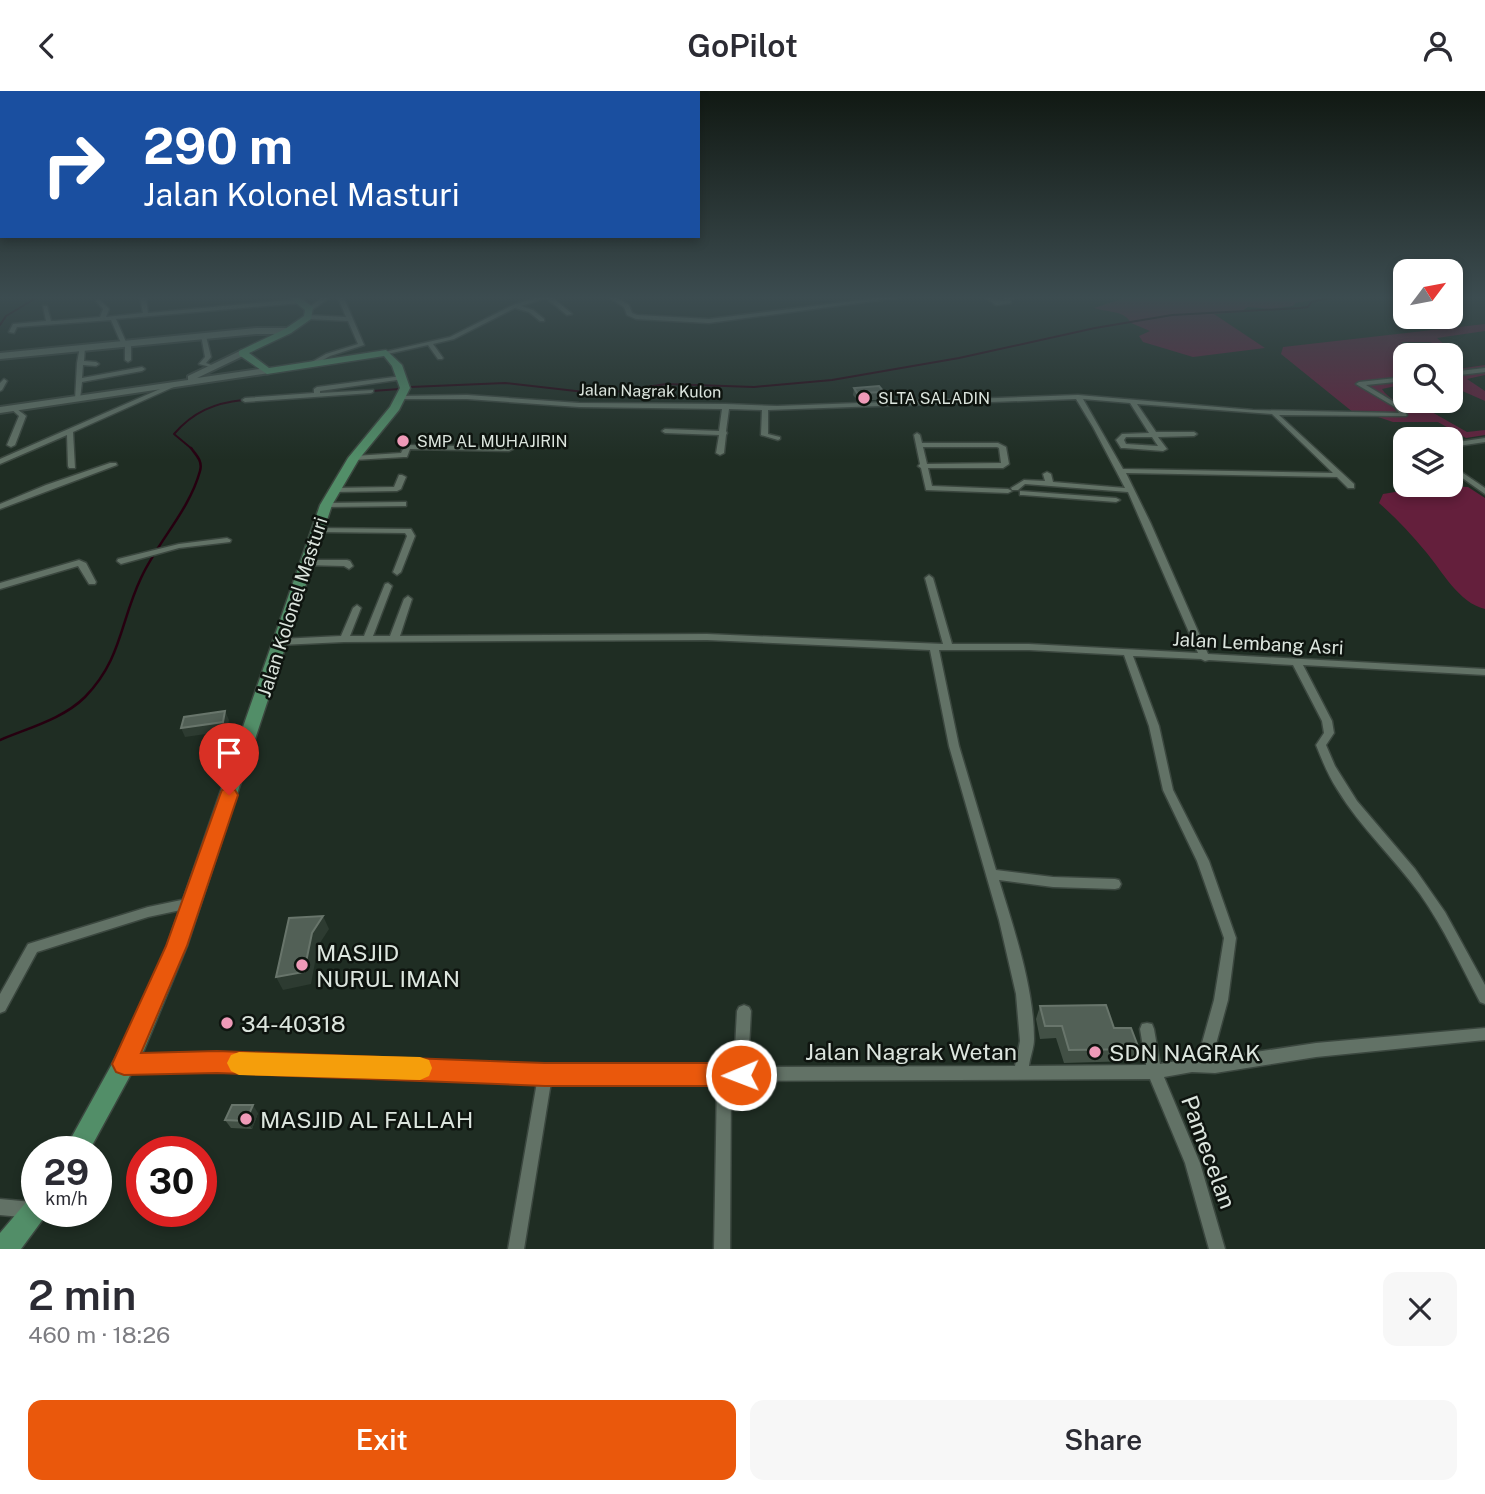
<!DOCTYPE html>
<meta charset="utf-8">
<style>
body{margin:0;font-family:"Public Sans",sans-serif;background:#f7f7f7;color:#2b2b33;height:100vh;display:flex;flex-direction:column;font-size:26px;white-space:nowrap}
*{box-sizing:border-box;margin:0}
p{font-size:23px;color:#7c7c81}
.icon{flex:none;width:38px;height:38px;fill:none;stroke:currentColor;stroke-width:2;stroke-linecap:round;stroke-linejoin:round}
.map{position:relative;height:1158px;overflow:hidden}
.details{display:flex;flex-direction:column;background:#fff;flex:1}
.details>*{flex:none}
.guide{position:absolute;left:0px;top:0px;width:700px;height:147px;box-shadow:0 4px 10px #0003;background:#1a4fa0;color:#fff;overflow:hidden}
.needle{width:46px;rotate:58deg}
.buttons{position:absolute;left:1393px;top:168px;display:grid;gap:14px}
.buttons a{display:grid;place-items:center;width:70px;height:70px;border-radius:14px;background:#fff;box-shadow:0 4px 10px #0003;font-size:35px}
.speed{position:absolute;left:21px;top:1045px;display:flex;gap:14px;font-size:35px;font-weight:700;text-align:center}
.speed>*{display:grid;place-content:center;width:91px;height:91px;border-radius:50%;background:#fff;box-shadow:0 4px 10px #0003;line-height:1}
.speed small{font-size:18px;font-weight:400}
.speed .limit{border:10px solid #d22;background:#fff;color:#111}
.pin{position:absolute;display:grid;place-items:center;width:60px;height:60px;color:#fff;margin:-72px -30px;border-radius:50% 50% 50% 0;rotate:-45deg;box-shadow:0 0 7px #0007}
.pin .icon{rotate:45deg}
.me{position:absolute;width:77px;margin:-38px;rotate:269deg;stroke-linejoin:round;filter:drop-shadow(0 0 5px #0008)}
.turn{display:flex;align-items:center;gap:24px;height:147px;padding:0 28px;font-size:32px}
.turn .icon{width:91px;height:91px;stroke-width:2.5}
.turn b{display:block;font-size:49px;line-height:60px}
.round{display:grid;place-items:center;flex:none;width:74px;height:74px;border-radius:14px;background:#f7f7f7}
.headline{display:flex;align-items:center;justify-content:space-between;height:119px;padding:0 28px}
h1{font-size:42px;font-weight:600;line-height:52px}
.action{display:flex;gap:14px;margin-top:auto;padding:14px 28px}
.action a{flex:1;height:80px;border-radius:14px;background:#ea580c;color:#fff;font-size:28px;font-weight:600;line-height:80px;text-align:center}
.action a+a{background:#f7f7f7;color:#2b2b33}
header{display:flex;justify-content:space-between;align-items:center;height:91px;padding:0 28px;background:#fff;font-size:32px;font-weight:600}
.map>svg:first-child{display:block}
</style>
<header><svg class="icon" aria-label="back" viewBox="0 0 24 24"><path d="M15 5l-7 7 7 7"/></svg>GoPilot<svg class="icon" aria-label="person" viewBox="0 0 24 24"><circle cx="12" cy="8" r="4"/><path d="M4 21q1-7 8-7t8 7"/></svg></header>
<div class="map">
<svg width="1485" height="1158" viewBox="0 0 1485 1158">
<rect width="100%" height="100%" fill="#1f2d23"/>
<g fill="#641f3c">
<path d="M1125,207h199l-29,5 -2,3 -23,3 -22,-2 -8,5 -26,2 51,34 -72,9 -50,-15 -4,-6 11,-5 -19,-8c-8,-14 -24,-10 -37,-15z"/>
<path d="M1485,233v7l-48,7 10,9 -18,-5h-28l18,13h-14v29l-23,5c6,10 23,18 35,21l-7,-8 6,1 51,29 18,-2v5l-19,3 -28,-16h-45l-21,-7 -18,-2 -73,-59 2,-7z"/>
<polygon points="1485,274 1485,284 1467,288 1485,300 1485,310 1451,295 1451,279"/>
<path d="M1414,394l54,2 17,11v111c-26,-6 -43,-38 -59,-57 -15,-18 -30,-34 -47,-49l4,-9 24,-4z"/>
</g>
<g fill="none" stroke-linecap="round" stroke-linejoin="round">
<g stroke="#260010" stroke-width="2">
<polyline points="0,234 6,225 36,207"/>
<polyline points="410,296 505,292 602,303 666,293 754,296 832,289 959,267 1095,237 1172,224 1300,217 1308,216 1311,211 1331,207"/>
<polyline points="372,300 400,298"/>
<path d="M192,358l-18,-15c19,-22 40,-31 69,-34"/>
</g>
<path stroke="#260010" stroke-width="2.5" d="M0,649c28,-12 63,-21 85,-43 37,-38 35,-75 56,-119 17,-37 48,-67 59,-107 3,-10 -4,-16 -9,-23"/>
<defs>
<g id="street">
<polygon points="140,207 146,207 148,222 300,208 303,210 300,212 116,228 126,251 131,252 131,269 128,271 125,269 125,254 121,252 111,229 17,236 14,242 9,241 13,233 46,230 43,215 47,215 51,230 55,230 100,226 103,218 96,210 99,208 109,218 106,226 143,222"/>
<polygon points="322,207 329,207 312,219 308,219 308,217"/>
<polygon points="338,207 344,207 364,254 330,265 314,274 310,274 310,272 326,263 358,253 348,230 308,228 305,226 308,224 346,226"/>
<polygon points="535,207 545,207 521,215 533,219 544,228 544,230 540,230 529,221 515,217 454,248 433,253 443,267 442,268 438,268 428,254 383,264 380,262 450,246 513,214"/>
<polygon points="546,207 553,207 572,223 567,224"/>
<polygon points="610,207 617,207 629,214 632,222 637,224 709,228 877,207 895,207 709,232 636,228 627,224 624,216"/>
<path d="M986,207c8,0 12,3 19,3v-3h9l-4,2 1,3 -15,2z"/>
<polygon points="201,244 206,245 211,266 206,272 214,275 214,277 199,273 205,266"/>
<polygon points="80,255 85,256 84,270 96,271 99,273 96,275 83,274 82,287 142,276 145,278 142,280 82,291 80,308 75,309 77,272"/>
<polygon points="1485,277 1485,281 1451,285 1451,281"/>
<polygon points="402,285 404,286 404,288 320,300 320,302 373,299 373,301 371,302 245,311 242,309 245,307 314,302 314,298 317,296"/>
<path d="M1405,286v4l-39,4 33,20 8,10 -1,1 -127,-1 75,69v4h-6l-11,-11 -211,-4 25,51 57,130 277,15v6l-182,-10 29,56 2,12 -8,12 9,21 22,35 58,68 30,43 40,73v19l-5,-2c-19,-36 -36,-74 -60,-108 -26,-36 -60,-67 -83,-105 -9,-14 -15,-29 -21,-44l8,-12 -2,-12 -29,-56 -84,-5 -4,1 -4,-2 -68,-3 26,70 14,64 36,71 27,77 -8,62 -12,44 -7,15 107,-16 169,-15v12l-169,17 -101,16 -23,-1 -28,5 36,86 25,86h-16l-24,-86 -35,-84 -419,2 -1,168h-16l3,-168 -166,1 -27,167h-16l29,-167 -320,-13 -92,2 -5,-2 -2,-5 2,-5 5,-2 92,-2 328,13 189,-1 3,-56 2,-4 5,-2 5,2 2,4 -3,56 267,-1 5,-25 -4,-47 -17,-74 -50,-174 -19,-96 -223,-10 -363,2 -64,3 -5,-3 5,-3 61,-3 12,-28 4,-3 4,3 -11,28h14l21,-52 3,-1 4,3 -19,50h17l14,-37 4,-3 4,3 -12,37 307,-2 236,10 -18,-66 4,-3 4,3 19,66h77l169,9 -70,-161 -103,-8 -7,6h-6l-1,-2 13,-8 21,1 -2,-7 4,-2 4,2 2,8 72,6 -32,-61 -17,-28 -308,11v24l12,3v2l-2,1 -17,-5 1,-25 -33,-1 -3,22 1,2 -1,2 -2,18 -4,2 -4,-2 3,-18 -54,-2 -3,-2 3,-2 54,2 3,-22 -143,-2 -112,-8h-65l-3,-2 1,-1 67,-1 112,8 147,1 51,2 301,-11 175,15 146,3 -4,-6 -39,-23 3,-2zM1083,308l47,4 19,30 -27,1 -6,6 5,8h3l39,3 4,-2 -9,-12 36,-1 3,-2 -3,-2h-38l-19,-28 135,10 61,59 -210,-4zM1126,346h26l6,9 -32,-2 -2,-4zM939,559h90l95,5 25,71 14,64 34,71 27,77 -10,62 -12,43 -4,8 -10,8 -28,5 -6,-35 -2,-5 -5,-1 -5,1 -2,5 6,36 -117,1c1,-9 5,-18 5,-27 0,-51 -20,-110 -35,-159l54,7 62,2 4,-1 2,-4 -2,-4 -4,-1 -62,-2 -57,-7 -37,-124z"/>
<polygon points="4,288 7,290 2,299 0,300 0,292"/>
<polygon points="176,291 179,293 178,294 73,341 75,377 69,377 68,375 67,344 0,373 0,368"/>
<polygon points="13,315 26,325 15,354 11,356 7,354 19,325 10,317"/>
<path d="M917,342l3,2 2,8h76l8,4 3,17 -6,4h-75l4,18 76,3 4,2 -4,2 -82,-3 -5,-22 -3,-2 2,-2 -6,-29zM923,356h74l2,1 2,15 -74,1z"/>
<polygon points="1485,347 1485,351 1451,356 1451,352"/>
<polygon points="405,354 509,356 513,358 509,360 410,358 407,366 404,366 354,369 350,367 354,365 401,362"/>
<polygon points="110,372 116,372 117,374 0,418 0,413 46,394"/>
<polygon points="1451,374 1485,397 1485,403 1451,379"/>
<polygon points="399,384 402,384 406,386 401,398 397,400 333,401 329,399 333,397 394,396"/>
<polygon points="1020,400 1116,407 1120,409 1116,411 1023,404 1020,404"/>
<polygon points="403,411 406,411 406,415 326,416 322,414 326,412"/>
<polygon points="315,437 408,438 411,438 415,445 401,481 397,484 393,481 407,445 405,442 318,441 314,439"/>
<polygon points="227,447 231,449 230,451 179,457 121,473 117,470 118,468 179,453"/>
<polygon points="79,469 86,472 96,491 95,493 89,493 78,475 0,498 0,492"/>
<polygon points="308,469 347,469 350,470 353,475 349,478 344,475 305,474 304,472"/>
<polygon points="191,807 195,808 197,812 195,816 148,826 37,861 5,920 0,922 0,903 28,853 148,816"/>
<polygon points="0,1108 32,1111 37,1113 37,1120 39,1120 38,1125 32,1127 0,1124"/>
</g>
<g id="secondary">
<polygon points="256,237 288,237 292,240 288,243 256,243 0,268 0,262"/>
<polygon points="242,259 246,262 245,264 197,287 267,277 270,278 270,282 0,322 0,316 188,289 188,285"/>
</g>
<g id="primary">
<polygon points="290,207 300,207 313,216 311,228 291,242 249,262 269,277 386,259 402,274 410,297 399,319 359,368 332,414 187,855 144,959 89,1060 64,1060 128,944 167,855 320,414 348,367 390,316 400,297 392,275 384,265 267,283 239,264 239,260 285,238 304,225 305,219"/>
<polygon points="37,1105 37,1120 49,1120 21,1158 0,1158 0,1142 28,1109"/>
</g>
</defs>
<use href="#street" stroke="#3b473f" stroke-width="3"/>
<use href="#secondary" stroke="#3b473f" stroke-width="4"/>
<use href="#primary" stroke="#3b473f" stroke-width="3"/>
<use href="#street" fill="#627266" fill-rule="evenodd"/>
<use href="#secondary" fill="#627266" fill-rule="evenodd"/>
<use href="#primary" fill="#528e68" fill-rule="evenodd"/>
</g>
<g fill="#425045">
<polygon points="854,297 884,301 883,309 857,309 853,304"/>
<polygon points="1040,915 1114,937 1139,958 1132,970 1064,972 1056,947 1040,948 1036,928"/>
<polygon points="258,1022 252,1038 231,1037 225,1029"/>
</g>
<g fill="#2d3b31">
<polygon points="225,620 229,629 227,640 185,646 181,637"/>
<polygon points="323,825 329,838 318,855 311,893 283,899 276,886 312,842"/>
<polygon points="253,1014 258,1022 252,1038 246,1030"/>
</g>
<g fill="#526056" stroke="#68756b" stroke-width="2">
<polygon points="879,295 884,301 857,302 854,297"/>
<polygon points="225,620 223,631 181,637 184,626"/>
<polygon points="323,825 312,842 304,881 276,886 289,827"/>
<polygon points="1106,914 1114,937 1131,937 1139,958 1069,959 1062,935 1045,935 1040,915"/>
<polygon points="232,1014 253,1014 246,1030 225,1029"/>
</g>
<linearGradient id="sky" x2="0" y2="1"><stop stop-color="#111913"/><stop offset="0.56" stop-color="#3c4c50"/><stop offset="1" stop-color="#3c4c50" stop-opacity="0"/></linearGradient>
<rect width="1485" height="369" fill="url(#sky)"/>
<polygon fill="#ea580c" stroke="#983908" stroke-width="2" points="229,697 235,699 238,704 187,855 141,962 217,960 545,972 741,972 750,975 753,984 750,992 741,995 545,995 217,982 124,984 116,981 112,973 166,855 220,704 222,699"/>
<polygon fill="#f59e0b" points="239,961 420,966 429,969 432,977 429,985 420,989 239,984 231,980 227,972 231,964"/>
<g fill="#ef9ab8" stroke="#0e140f" stroke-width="2.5">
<circle cx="864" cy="307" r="7"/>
<circle cx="403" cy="350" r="7"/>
<circle cx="302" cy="874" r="7"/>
<circle cx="227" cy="932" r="7"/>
<circle cx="1095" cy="961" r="7"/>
<circle cx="246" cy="1028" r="7"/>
</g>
<g text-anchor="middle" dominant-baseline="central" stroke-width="5" stroke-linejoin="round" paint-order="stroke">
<g font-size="16" fill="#dce5de" stroke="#0e140f">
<text transform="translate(650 300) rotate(1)">Jalan Nagrak Kulon</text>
</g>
<g font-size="16" fill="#dce5de" stroke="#0e140f" text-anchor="start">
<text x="878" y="307">SLTA SALADIN</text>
<text x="417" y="350">SMP AL MUHAJIRIN</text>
</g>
<g font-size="19" fill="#dce5de" stroke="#0e140f">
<text transform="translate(292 516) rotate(-72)">Jalan Kolonel Masturi</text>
<text transform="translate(1258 552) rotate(3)">Jalan Lembang Asri</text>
</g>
<g font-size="23" fill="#dce5de" stroke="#0e140f" text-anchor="start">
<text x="316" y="861">MASJID<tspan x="316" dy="26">NURUL IMAN</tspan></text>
<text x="241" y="932">34-40318</text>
<text x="1109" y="961">SDN NAGRAK</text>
<text x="260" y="1028">MASJID AL FALLAH</text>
</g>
<g font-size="23" fill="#dce5de" stroke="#0e140f">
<text x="911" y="960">Jalan Nagrak Wetan</text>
<text transform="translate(1209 1061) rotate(70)">Pamecelan</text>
</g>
</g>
</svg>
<div class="buttons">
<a><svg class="needle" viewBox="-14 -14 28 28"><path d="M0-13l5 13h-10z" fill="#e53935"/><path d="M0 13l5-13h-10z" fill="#7c7c81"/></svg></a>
<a><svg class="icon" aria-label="search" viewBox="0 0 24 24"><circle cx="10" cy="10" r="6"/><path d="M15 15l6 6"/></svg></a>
<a><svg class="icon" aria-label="layers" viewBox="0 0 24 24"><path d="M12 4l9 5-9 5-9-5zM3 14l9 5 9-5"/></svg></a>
</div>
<div class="speed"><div>29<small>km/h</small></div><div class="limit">30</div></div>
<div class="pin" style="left:229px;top:704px;background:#d93025"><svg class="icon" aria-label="arrive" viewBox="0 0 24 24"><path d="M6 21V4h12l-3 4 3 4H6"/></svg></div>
<svg class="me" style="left:741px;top:984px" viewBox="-20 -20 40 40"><circle r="17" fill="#ea580c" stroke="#fff" stroke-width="3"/><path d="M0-11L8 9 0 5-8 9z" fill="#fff"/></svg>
<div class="guide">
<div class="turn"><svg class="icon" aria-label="right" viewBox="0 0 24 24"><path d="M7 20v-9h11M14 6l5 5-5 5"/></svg><div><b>290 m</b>Jalan Kolonel Masturi</div></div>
</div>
</div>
<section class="details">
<div class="headline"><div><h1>2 min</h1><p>460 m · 18:26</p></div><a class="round"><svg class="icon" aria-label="close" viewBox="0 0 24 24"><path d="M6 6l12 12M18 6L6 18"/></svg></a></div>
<div class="action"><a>Exit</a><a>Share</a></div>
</section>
